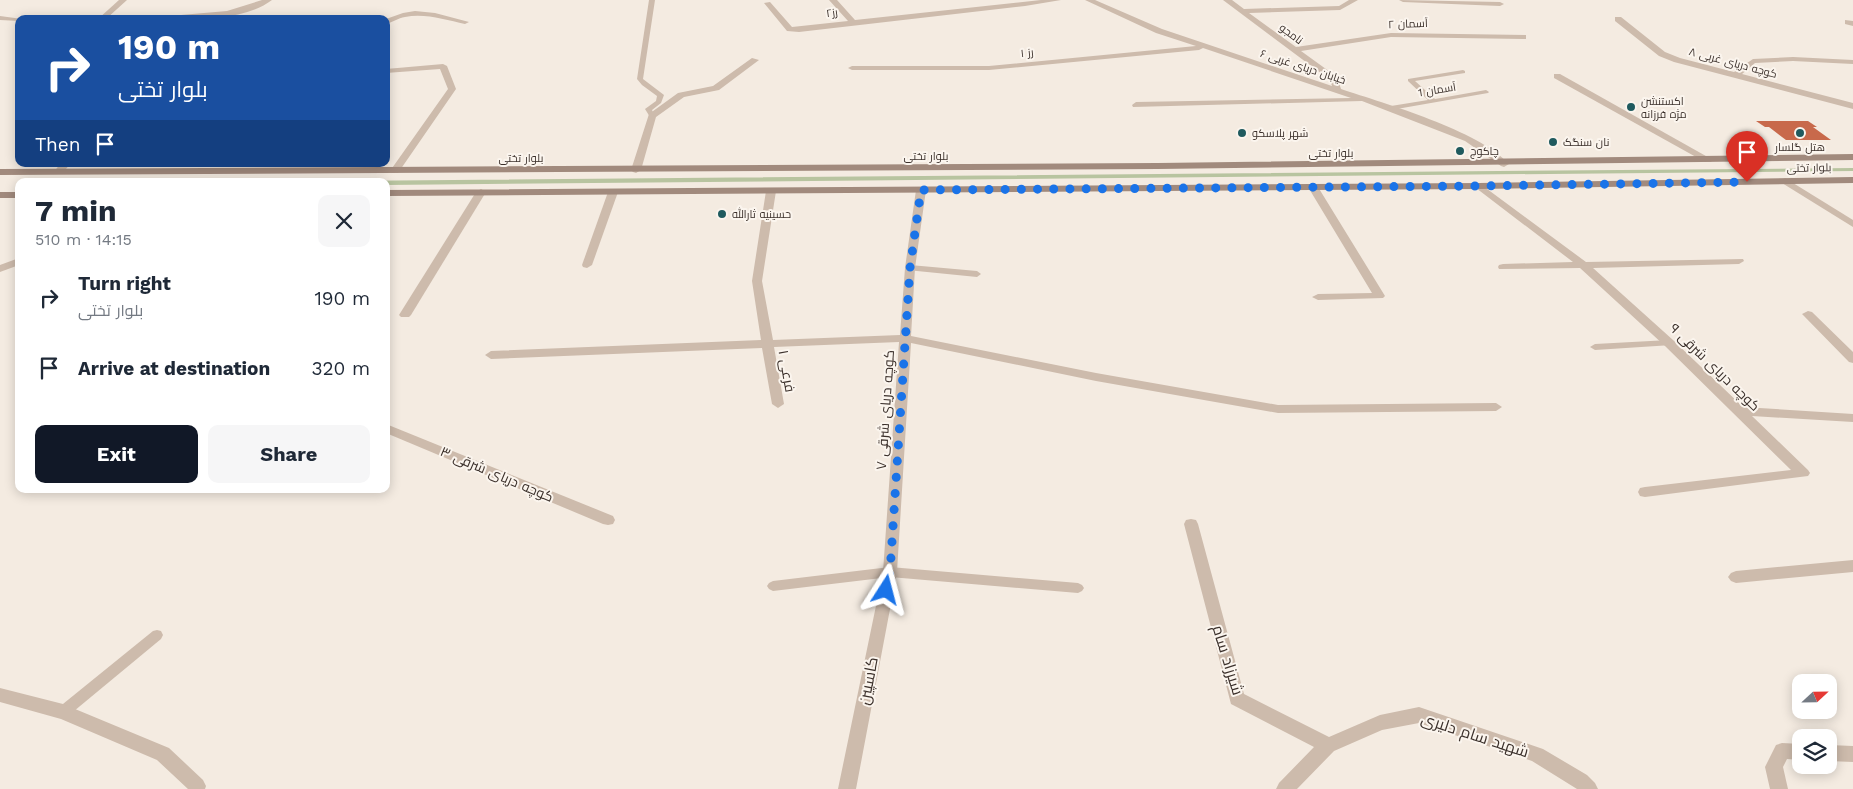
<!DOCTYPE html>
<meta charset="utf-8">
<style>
body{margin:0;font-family:"Work Sans",Cairo,sans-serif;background:#f6f6f7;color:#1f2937;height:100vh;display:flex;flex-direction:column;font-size:19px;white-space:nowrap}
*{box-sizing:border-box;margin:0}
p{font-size:16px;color:#747a83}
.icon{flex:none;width:28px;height:28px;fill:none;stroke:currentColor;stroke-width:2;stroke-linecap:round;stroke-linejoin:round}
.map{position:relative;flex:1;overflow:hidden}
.details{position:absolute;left:15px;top:178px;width:375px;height:315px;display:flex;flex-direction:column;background:#fff;border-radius:10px;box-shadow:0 2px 12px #0003}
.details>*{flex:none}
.guide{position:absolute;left:15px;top:15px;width:375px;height:152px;border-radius:10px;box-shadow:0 2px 12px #0003;background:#1a4fa0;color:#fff;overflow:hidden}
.needle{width:32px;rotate:68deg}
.fabs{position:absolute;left:1792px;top:674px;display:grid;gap:10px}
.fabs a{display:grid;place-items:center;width:45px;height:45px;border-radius:10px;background:#fff;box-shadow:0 2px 12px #0003;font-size:25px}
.pin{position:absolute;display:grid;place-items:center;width:42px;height:42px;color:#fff;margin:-51px -21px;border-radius:50% 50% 50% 0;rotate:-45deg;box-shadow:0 0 5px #0007}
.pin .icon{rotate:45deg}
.me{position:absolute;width:55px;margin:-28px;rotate:9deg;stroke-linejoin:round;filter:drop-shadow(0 0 4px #0008)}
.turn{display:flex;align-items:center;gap:18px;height:105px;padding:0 20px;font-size:22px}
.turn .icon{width:65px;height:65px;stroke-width:2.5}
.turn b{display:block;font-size:35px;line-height:42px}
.then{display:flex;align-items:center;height:48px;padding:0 20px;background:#0003;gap:10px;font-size:19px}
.round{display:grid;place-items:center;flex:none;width:52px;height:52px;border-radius:10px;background:#f6f6f7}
.head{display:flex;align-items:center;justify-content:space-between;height:85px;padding:0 20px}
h1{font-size:30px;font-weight:700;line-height:38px}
.action{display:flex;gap:10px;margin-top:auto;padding:10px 20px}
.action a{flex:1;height:58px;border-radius:10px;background:#111827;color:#fff;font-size:20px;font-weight:700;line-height:58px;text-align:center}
.action a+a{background:#f6f6f7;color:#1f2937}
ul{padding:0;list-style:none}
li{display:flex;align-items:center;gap:15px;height:70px;padding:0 20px}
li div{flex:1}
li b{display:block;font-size:19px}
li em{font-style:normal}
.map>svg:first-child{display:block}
</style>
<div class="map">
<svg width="1853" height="789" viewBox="0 0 1853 789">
<rect width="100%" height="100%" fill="#f4ebe1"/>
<polygon fill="#b8c4a0" points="1853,168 1853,171 386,185 386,181 339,181"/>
<polygon fill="#c8694b" points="1756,121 1808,121 1817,127 1813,127 1831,140 1786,140 1769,127 1765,127"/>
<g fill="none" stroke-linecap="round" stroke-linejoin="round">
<g fill="#cdbbac" fill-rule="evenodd">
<polygon points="649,0 655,0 643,79 664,95 661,103 652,110 655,116 652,118 650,117 645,109 656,101 657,96 642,85 637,79"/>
<polygon points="1463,70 1465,71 1465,73 1415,81 1435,99 1486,90 1489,92 1488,93 1391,110 1388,108 1391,106 1428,100 1408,81 1408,79"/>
<polygon points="910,265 977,271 981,274 977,277 907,270 906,268 907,266"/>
<polygon points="1669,340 1674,343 1672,345 1595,350 1590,347 1595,344"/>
<polygon points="890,567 1078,583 1082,585 1084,588 1082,591 1078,593 890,577 773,591 769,589 767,586 769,583 773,581"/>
<polygon points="157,630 161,631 163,635 161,639 68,716 63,718 58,716 56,712 58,708 153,631"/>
</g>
<g fill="#cdbbac" fill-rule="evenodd">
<polygon points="119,0 127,0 106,19 98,19"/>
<path d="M262,0h10c-29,22 -83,19 -117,19l3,-2 69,-6z"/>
<polygon points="829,0 837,0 855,20 1041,0 1061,0 1025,6 799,32 787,31 764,3 770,2 792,27 848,21"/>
<path d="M1085,0h10l67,29 170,57 -2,-6 -107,-80h9l12,9 95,-3 10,-6h9l-18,10 -91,3 47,34 95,-14 135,2v4h-3l-132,-2 -90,14 36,26 4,12c45,15 137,41 168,75l-5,3 -3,-1 -36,-25 -103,-40 -229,6 -1,-2 4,-3 215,-4 -148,-50 -4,2 -210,20h-137l-4,-2 4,-2h137l207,-20 -40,-13z"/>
<polygon points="1399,0 1500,2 1504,4 1500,6 1403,2"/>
<path d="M415,11l20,2 34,9 -4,2c-19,-4 -40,-11 -60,-7 -7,1 -12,5 -19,7v-5l17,-6z"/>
<polygon points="0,16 22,19 19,19 19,21 0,20"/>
<polygon points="1615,17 1621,17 1665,52 1680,58 1734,72 1753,59 1793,57 1853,60 1853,64 1793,61 1755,63 1742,74 1853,103 1853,109 1674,62 1659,56 1615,21"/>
<polygon points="1845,20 1853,21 1853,26 1845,24"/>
<polygon points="752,58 759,60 719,90 684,97 656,117 641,170 636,173 633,172 631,170 649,114 678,93 713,86"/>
<polygon points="443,64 447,66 456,89 398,173 392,173 390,171 448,89 440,69 386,73 386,69"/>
<polygon points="1554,74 1560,74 1713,160 1711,162 1705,162 1554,78"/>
<polygon points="60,164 70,164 62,174 56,174 54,172"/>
<polygon points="1785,178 1853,220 1853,227 1782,183 1780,181"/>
<polygon points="1479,183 1586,262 1743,259 1744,261 1739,264 1593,268 1673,340 1743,407 1853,414 1853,422 1752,416 1808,470 1810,473 1808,476 1645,497 1640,496 1638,492 1640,488 1645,487 1791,470 1665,346 1580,268 1499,269 1498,267 1499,265 1503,264 1573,262 1476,188 1474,186"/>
<polygon points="1313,184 1318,187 1385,296 1383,298 1318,300 1312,297 1318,294 1372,293 1308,187"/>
<polygon points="921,187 926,190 915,268 911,336 1096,373 1278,405 1496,403 1502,407 1496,411 1278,413 1096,381 911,343 897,572 856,789 838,789 883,572 899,342 774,347 784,404 778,408 772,404 762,348 491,359 485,355 491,351 761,340 752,281 766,191 771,188 776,191 762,281 773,340 900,335 905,268 916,190"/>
<polygon points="481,189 486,192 411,315 409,317 401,317 399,315 476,192"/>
<polygon points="613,189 618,192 592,265 587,268 583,267 582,265 608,192"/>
<polygon points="19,258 19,265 0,272 0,265"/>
<polygon points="1808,311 1812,312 1853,352 1853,363 1849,362 1804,316 1802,314"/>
<polygon points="386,424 613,516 615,520 613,524 608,525 603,524 386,433"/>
<polygon points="1191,519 1196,520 1198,524 1244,694 1329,737 1380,715 1419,707 1543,749 1587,775 1595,783 1598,789 1577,789 1532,761 1419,723 1382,730 1334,751 1297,789 1276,789 1279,783 1314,747 1231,704 1184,524 1186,520"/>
<polygon points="1853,560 1853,572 1736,583 1731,581 1728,577 1731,573 1736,571"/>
<polygon points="0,688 63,704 169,748 203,780 206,786 205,789 188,789 157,760 61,719 0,702"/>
<polygon points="1782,743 1801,744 1801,760 1787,759 1783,767 1788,789 1770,789 1765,767 1776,745"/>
<polygon points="1829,745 1853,746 1853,762 1829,761"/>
</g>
<g fill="#a18a7d" fill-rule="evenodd">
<polygon points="1853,154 1853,160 1158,169 0,175 0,169 1158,163"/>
<polygon points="1853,177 1853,183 1479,189 386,196 386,190 1479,183"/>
<rect x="0" y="192" width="19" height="6"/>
</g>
</g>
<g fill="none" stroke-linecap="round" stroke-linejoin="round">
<polyline stroke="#1a73e8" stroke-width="9" stroke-dasharray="0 16.2" points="886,590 890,572 910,268 921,190 1479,186 1747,182"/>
</g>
<g fill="#1f5a5e" stroke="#fbf5ee" stroke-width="2">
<circle cx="1631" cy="107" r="5"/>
<circle cx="1242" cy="133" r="5"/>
<circle cx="1800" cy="133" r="5"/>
<circle cx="1553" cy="142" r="5"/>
<circle cx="1460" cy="151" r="5"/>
<circle cx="722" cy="214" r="5"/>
</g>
<g text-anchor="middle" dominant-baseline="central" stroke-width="4" stroke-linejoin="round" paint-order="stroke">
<g font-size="11" fill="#3b302b" stroke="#fbf5ee">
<text transform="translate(832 13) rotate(-8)">رز۲</text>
<text transform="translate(1408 24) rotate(-2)">آسمان ۲</text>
<text transform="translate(1291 34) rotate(37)">نامجو</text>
<text transform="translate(1027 53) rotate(-6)">رز ۱</text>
<text transform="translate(1733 63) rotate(15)">کوچه دریای غربی ۸</text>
<text transform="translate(1303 67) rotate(18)">خیابان دریای غربی ۶</text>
<text transform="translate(1437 90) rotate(-9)">آسمان 1</text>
<text x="1331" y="153">بلوار تختی</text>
<text x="926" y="156">بلوار تختی</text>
<text x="521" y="158">بلوار تختی</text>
<text transform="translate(1809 168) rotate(-1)">بلوار تختی</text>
</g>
<g font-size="11" fill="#3b302b" stroke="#fbf5ee" text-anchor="start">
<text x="1641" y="101">اکستنشن<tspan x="1641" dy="13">مژه فرزانه</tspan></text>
<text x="1252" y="133">شهر پلاسکو</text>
<text x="1563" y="142">نان سنگک</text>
<text x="1800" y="147" text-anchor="middle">هتل گلسار</text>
<text x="1470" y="151">چاکوچ</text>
<text x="732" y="214">حسینیه ثارالله</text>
</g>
<g font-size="14" fill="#3b302b" stroke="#fbf5ee">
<text transform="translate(1715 367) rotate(44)">کوچه دریای شرقی ۹</text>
<text transform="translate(787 371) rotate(80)">فرعی ۱</text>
<text transform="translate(885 410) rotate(-86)">کوچه دریای شرقی ۷</text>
<text transform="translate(497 474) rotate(23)">کوچه دریای شرقی ۳</text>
</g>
<g font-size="16" fill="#3b302b" stroke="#fbf5ee">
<text transform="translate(1228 660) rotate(73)">شیرزاد سام</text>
<text transform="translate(868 681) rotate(-79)">کاسپين</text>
<text transform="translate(1475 735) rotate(18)">شهید سام دلیری</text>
</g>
</g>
</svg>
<div class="fabs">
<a><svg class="needle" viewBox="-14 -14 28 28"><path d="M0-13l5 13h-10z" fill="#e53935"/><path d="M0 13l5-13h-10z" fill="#747a83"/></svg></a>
<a><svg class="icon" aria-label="layers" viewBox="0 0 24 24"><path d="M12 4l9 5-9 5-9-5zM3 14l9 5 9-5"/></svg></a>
</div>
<div class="pin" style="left:1747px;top:182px;background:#d93025"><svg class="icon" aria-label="arrive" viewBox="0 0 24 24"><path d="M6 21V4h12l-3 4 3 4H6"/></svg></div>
<svg class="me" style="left:886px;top:590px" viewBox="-20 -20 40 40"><path d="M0-17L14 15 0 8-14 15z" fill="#1a73e8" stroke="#fff" stroke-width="4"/></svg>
<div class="guide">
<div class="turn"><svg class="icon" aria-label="right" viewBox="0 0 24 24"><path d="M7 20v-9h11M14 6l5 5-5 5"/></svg><div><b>190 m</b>بلوار تختی</div></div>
<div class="then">Then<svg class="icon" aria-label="arrive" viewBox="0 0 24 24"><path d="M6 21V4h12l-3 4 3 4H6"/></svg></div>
</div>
<section class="details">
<div class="head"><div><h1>7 min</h1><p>510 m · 14:15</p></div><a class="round"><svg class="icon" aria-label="close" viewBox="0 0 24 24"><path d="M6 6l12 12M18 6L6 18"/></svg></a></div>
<ul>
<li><svg class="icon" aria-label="right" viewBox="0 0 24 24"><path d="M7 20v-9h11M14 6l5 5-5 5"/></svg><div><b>Turn right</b><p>بلوار تختی</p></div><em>190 m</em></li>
<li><svg class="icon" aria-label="arrive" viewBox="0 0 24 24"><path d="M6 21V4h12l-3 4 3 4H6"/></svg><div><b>Arrive at destination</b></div><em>320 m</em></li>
</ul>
<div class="action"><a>Exit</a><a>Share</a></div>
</section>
</div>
